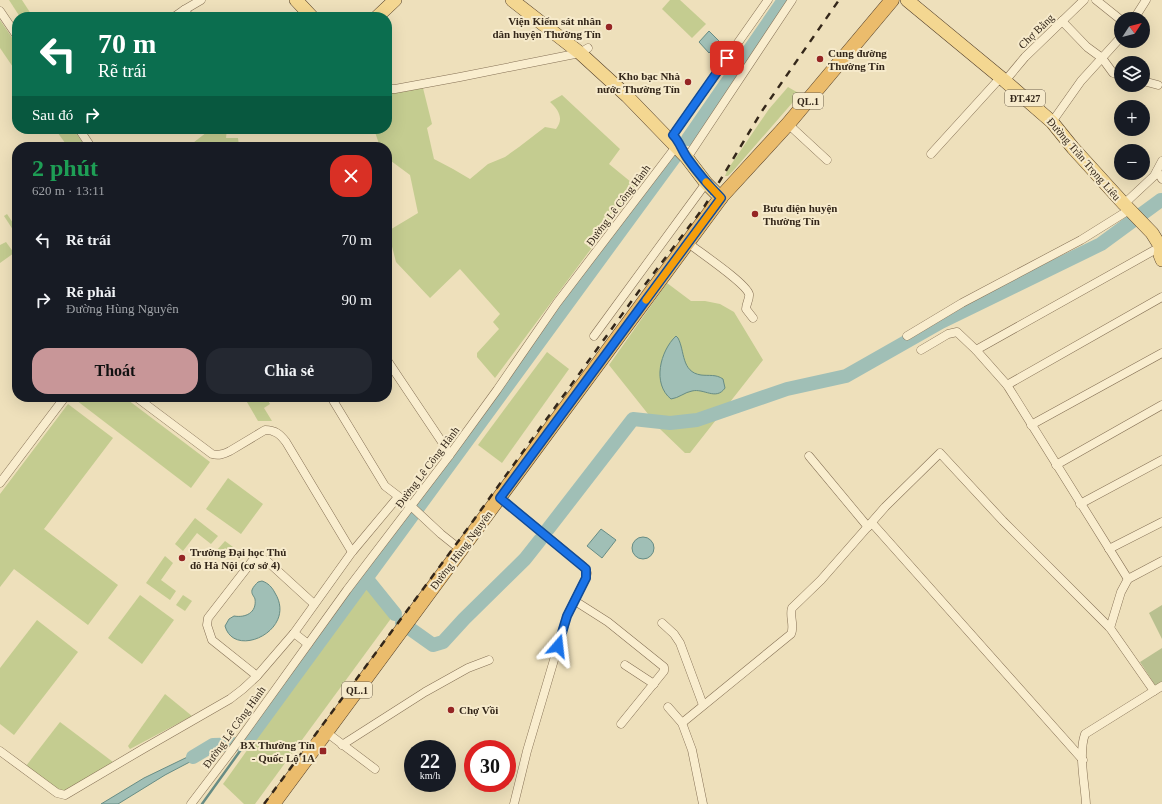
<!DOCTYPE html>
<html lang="vi">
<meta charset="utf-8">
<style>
body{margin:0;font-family:"Times New Roman",serif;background:#242831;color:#f1f3f6;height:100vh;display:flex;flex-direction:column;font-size:15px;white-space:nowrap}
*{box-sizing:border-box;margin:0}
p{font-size:13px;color:#9ea1a6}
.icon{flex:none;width:22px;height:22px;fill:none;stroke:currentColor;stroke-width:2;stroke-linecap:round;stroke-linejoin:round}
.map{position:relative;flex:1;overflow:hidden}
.sheet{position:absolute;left:12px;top:142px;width:380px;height:260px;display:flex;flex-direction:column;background:#171b24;border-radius:16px;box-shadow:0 4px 16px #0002}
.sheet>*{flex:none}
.top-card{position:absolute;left:12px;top:12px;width:380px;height:122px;border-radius:16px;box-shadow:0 4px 16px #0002;background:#0b6e4f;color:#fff;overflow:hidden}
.needle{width:26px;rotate:54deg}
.fabs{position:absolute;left:1114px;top:12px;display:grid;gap:8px}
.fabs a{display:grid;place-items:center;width:36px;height:36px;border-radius:50%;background:#171b24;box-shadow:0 4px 16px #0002;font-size:20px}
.speed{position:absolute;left:404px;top:740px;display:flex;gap:8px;font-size:20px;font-weight:700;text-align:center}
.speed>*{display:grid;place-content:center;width:52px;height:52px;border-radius:50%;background:#171b24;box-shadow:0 4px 16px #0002;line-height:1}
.speed small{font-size:10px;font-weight:400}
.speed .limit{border:6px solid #d22;background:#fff;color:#111}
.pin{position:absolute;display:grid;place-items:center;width:34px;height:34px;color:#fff;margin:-17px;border-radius:8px;box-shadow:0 2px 6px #0006}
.me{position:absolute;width:44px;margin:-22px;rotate:17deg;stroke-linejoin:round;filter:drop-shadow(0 0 3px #0008)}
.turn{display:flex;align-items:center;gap:14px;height:84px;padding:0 20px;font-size:18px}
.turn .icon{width:52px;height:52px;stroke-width:2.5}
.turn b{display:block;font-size:28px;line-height:34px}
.then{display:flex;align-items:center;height:38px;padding:0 20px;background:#0003;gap:8px;font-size:15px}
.round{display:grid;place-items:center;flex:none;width:42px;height:42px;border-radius:16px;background:#242831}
.head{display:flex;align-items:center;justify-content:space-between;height:68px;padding:0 20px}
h1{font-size:24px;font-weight:700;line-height:30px;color:#1e9e55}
.primary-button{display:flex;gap:8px;margin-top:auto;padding:8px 20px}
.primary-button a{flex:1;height:46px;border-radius:16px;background:#c89698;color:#111;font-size:16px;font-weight:700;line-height:46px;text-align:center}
.primary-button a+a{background:#242831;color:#f1f3f6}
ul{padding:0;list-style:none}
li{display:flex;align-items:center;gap:12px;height:60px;padding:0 20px}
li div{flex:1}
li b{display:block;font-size:15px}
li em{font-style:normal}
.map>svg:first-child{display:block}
</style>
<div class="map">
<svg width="1162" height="804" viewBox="0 0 1162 804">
<rect width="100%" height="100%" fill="#eee0bb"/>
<g fill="#c4cc90">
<polygon points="9,0 22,0 33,17 20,17"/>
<polygon points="670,0 680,0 706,24 692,38 662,9"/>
<polygon points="0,20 17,45 17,73 0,48"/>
<path d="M422,84l10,40 -5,4 7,31 19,10 17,10 18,-15 17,-7 14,-10 26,-20 11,2c8,-10 3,-19 -6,-27l12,-7 58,54 -11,15 28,23 -142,191 -18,-21v-4l22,-24 -6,-7 7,-8 -40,-45 -30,29 -34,-36 -8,-31 30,-18 -8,-38 -23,-17v-11h-7l-6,-18h13v-40z"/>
<polygon points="788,87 800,94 733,171 728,176 725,176 728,169 769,109"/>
<polygon points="55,129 73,129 86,147 68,147"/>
<polygon points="211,129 227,129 226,138 238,138 239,146 232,147 190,147 189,146"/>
<polygon points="7,214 17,229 17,236 4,216"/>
<polygon points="6,242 14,253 0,263 0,245"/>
<polygon points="667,283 691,301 705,301 720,304 734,312 763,360 690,453 685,453 660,429 609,365"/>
<polygon points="547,352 569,369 502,463 478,445"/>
<polygon points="72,397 124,397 210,462 191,488"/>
<polygon points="244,397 266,397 270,404 264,408 272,421 258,421"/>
<polygon points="68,404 113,438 44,529 118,585 88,625 14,569 0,587 0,494"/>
<polygon points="228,478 263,504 241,534 206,509"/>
<polygon points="195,518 218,536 211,544 197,533 183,551 175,544"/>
<polygon points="225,541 233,547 226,557 217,550"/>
<polygon points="165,556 173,563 161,580 176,591 170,600 146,583"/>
<polygon points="365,585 398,609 255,804 244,804 223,784"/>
<polygon points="140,595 174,620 142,664 108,638"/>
<polygon points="183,595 192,601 185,611 176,605"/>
<polygon points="37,620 78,652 14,735 0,724 0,668"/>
<polygon points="165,694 192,716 130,749 128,746"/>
<polygon points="60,722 113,762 66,791 59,792 26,766"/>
</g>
<g fill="#b9c090">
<polygon points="1162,605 1162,639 1149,613"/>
<polygon points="1162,648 1162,684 1157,688 1140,662"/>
</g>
<g fill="#a0bfb6" stroke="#678c84">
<polygon points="709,31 720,42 709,53 699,42"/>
<path d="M676,336l2,2c7,13 3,34 23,37 8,1 15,-1 22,4l2,9c-9,13 -21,0 -33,3 -7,1 -13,7 -21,8 -19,-15 -11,-48 5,-63z"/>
<polygon points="601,529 616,540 602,558 587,546"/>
<circle cx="643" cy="548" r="11"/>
<path d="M262,581c6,2 10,6 13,12 23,37 -41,67 -50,33l4,-7 5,-3c11,2 23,-3 21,-17 -1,-3 -4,-5 -3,-9 1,-3 4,-6 6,-8z"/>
<polygon points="226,747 222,751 203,755 165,775 118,804 101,804 144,778 204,749"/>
</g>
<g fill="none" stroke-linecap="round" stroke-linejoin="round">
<polyline stroke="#678c84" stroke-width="2.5" points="202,804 245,744"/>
<polyline stroke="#a0bfb6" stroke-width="8" points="1161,200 1162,201"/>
<g stroke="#a0bfb6" stroke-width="14">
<polyline points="688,139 784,0"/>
<polyline points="548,529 633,419 670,423 697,420 787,389 846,376 941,322 1101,244 1161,200"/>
<polyline points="366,578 395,614"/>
<polyline points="402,623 433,645 443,642 464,619 525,559 540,540"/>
<polyline points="193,757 213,745 245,744 676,155"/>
</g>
<defs>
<g id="minor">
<polyline points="1096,0 1121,20"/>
<polyline points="184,10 201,0"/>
<polyline points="0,11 17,36"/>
<polyline points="174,17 184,10 190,17"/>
<polyline points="1134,19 1146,0"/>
<polyline points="1062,21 1087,47 1102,58 1113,73 1121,75"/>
<polyline points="1005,81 1025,57 1084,0"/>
<polyline points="1143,81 1158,85"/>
<polyline points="387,89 395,89 460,77 580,53 588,48"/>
<polyline points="1052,122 1081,81 1121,37"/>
<polyline points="788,124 827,160"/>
<polyline points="79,129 91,147"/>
<polyline points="673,135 768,0"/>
<polyline points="931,154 1001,77"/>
<polyline points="687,158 792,0"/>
<polyline points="1157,171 1162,179"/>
<polyline points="1124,204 1154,176 1162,161"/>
<path d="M688,243c10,8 58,40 61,51 1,4 -3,10 -3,15l7,9"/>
<polyline points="594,336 706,183"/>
<polyline points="907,336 962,303 1081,240 1129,210"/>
<polyline points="921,350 948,334 957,332 976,350 1160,247"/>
<polyline points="976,350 1007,385 1128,579 1162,561"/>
<polyline points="387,360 446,448 449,456"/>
<polyline points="1007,385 1162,297"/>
<path d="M136,397l76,57c7,2 12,0 18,-3l35,-21c10,0 15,4 21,12l66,110"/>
<polyline points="331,397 385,486 411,506 441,534 461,550"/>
<polyline points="1031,425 1162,353"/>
<polyline points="809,456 868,527"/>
<polyline points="1056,465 1162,405"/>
<polyline points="0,483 65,397"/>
<polyline points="500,498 583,566 587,573 586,578 567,616 527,751 514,804"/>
<polyline points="1080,504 1162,460"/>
<polyline points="872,523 1083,760"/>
<polyline points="1109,549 1162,522"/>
<polyline points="575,601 608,622 664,667 664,671 621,724"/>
<polyline points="662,623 674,634 680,643 703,705"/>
<polyline points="1110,628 1121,592 1128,579"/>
<polyline points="294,633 308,644"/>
<polyline points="625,665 654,684"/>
<polyline points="257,676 212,640 207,625 208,618 253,560 263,559 267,561 314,604"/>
<polyline points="668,707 682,723 692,750 703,804"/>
<path d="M682,723l109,-89c4,-8 -2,-18 1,-26l29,-28 64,-73 55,-54 63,68 107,107 44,63"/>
<polyline points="326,732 375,769"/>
<polyline points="342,745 425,692 468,668 489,660"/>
<polyline points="0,751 57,793 65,795 143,749 230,699 243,689 257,676 294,633 352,552 398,497"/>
<polyline points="191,804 232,750 347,590 449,456 497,390 557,303 678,144"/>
<path d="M1086,804c-1,-21 -8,-50 -1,-70l77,-48"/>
</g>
<g id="primary">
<polyline points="296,0 312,17"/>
<polyline points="512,0 580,53 627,96 687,158 706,183 721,198"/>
<polyline points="907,0 1005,81 1052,122 1073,148 1124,204 1152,233 1162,249"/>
<polyline points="377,17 395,0"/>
<polyline points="1161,249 1160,255 1162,260"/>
</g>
<polyline id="trunk" points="273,804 722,196 788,124 892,0"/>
</defs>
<use href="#minor" stroke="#857055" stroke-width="9"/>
<use href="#primary" stroke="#523e2a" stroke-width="14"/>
<use href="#trunk" stroke="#523e2a" stroke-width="15"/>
<use href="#minor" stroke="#f9edce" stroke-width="8"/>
<use href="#primary" stroke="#f4d791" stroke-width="13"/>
<use href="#trunk" stroke="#ebbc6c" stroke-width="14"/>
<polyline stroke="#34271a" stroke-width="2.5" stroke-dasharray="7 7" stroke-linecap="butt" points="264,804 460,539 639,291 644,286 704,207 762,111 839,0"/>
</g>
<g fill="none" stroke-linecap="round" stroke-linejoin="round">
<defs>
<path id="route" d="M558,646l9,-30 19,-38v-9l-86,-71 221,-300c-12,-12 -23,-25 -33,-39 -6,-8 -8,-17 -15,-24l54,-77"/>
</defs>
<use href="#route" stroke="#114b97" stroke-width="10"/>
<use href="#route" stroke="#1a73e8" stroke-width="7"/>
<polyline stroke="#f59e0b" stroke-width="7" points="646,300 721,198 706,182"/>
</g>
<g fill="#952524" stroke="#f6eacb" stroke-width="1.5">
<circle cx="609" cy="27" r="4"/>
<circle cx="820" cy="59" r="4"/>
<circle cx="688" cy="82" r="4"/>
<circle cx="755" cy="214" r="4"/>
<circle cx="182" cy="558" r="4"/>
<circle cx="451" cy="710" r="4"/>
<rect x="319" y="747" width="8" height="8" rx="2"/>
</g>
<g text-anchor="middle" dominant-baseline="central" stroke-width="4" stroke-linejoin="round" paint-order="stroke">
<g fill="#f6eacb" stroke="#6e624f" stroke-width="1">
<rect x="1005" y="90" width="40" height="16" rx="3"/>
<rect x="793" y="93" width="30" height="16" rx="3"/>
<rect x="342" y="682" width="30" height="16" rx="3"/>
</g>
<g font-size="10" font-weight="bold" fill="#34271a">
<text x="1025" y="98">ĐT.427</text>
<text x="808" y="101">QL.1</text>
<text x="357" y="690">QL.1</text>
</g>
<g font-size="11" font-weight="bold" fill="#34271a" stroke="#f6eacb" text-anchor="start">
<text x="601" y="21" text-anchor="end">Viện Kiểm sát nhân<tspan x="601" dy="13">dân huyện Thường Tín</tspan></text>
<text x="828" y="53">Cung đường<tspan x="828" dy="13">Thường Tín</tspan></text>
<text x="680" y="76" text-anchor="end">Kho bạc Nhà<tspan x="680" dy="13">nước Thường Tín</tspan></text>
<text x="763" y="208">Bưu điện huyện<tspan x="763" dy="13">Thường Tín</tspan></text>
<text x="190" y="552">Trường Đại học Thủ<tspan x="190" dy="13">đô Hà Nội (cơ sở 4)</tspan></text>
<text x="459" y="710">Chợ Vồi</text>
<text x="315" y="745" text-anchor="end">BX Thường Tín<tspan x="315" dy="13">- Quốc Lộ 1A</tspan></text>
</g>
<g font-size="11" fill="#34271a" stroke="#f6eacb">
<text transform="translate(1036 31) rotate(-44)">Chợ Bằng</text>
<text transform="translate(1084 159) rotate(49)">Đường Trần Trọng Liêu</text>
<text transform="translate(618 205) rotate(-53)">Đường Lê Công Hành</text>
<text transform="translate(427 467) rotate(-53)">Đường Lê Công Hành</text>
<text transform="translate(461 550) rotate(-53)">Đường Hùng Nguyên</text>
<text transform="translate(234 727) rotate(-54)">Đường Lê Công Hành</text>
</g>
</g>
</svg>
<div class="fabs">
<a><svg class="needle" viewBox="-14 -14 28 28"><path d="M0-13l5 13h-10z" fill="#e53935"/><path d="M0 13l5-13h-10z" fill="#9ea1a6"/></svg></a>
<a><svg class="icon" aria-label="layers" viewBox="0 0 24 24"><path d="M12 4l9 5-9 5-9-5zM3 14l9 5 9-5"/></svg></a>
<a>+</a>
<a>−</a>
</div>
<div class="speed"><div>22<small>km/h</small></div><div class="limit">30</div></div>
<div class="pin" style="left:727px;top:58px;background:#d93025"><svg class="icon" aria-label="arrive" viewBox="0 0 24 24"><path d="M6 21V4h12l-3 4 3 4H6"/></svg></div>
<svg class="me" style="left:558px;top:646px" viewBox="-20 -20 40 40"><path d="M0-17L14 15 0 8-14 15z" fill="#1a73e8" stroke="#fff" stroke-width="4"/></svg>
<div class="top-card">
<div class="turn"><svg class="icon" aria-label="left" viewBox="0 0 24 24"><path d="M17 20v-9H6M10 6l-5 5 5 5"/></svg><div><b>70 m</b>Rẽ trái</div></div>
<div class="then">Sau đó<svg class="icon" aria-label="right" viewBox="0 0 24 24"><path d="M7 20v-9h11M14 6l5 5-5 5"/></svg></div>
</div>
<section class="sheet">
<div class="head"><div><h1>2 phút</h1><p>620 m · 13:11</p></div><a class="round" style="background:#d93025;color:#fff"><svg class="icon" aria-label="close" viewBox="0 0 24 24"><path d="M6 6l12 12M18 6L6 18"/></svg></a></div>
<ul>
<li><svg class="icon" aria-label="left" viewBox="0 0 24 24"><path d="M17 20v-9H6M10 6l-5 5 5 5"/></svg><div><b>Rẽ trái</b></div><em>70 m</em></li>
<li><svg class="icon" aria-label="right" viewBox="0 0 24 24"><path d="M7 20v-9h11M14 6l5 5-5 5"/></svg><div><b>Rẽ phải</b><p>Đường Hùng Nguyên</p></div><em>90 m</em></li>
</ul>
<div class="primary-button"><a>Thoát</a><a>Chia sẻ</a></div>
</section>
</div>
